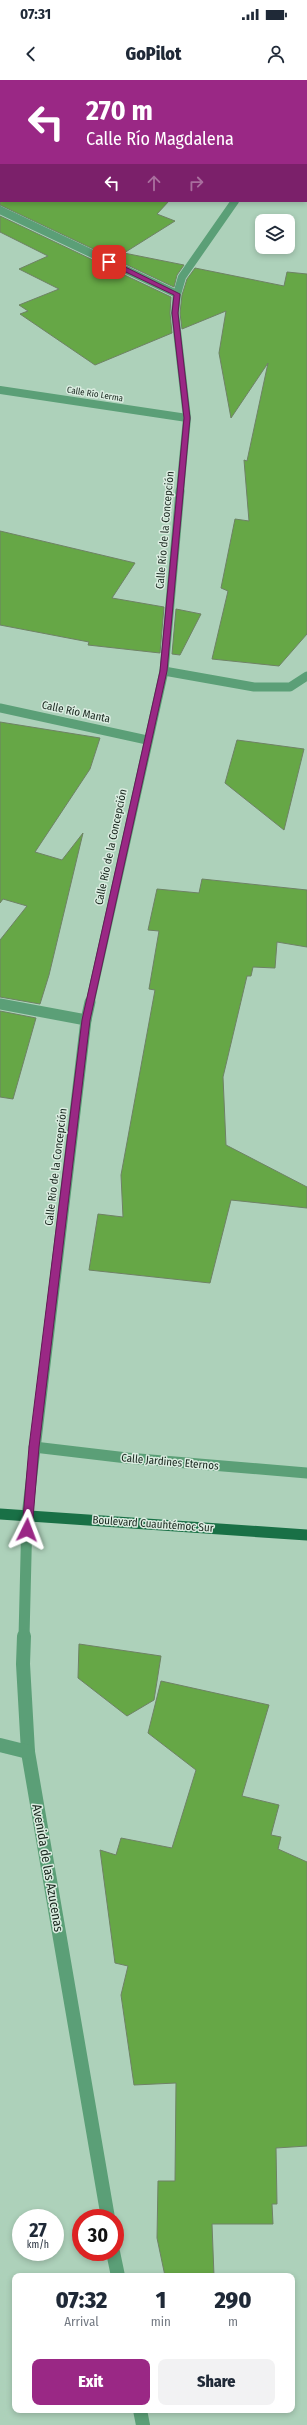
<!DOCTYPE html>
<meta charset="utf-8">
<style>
body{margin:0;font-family:"Fira Sans Condensed",sans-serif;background:#f2f2f3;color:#1f2937;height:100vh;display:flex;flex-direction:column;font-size:15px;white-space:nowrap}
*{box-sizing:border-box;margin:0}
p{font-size:13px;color:#747a83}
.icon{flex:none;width:22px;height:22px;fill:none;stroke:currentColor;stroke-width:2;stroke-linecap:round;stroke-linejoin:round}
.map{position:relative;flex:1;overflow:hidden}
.sheet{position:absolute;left:12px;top:2193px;width:283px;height:140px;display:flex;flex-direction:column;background:#fff;border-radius:8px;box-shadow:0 2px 6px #0003}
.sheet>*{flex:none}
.top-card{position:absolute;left:0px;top:0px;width:307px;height:122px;box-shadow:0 2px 6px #0003;background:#9a2885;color:#fff;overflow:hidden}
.buttons{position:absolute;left:255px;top:134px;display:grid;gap:8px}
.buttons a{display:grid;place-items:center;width:40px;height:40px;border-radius:8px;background:#fff;box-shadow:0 2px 6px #0003;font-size:20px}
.speed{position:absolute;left:12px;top:2129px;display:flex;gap:8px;font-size:20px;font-weight:700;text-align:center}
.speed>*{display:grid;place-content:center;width:52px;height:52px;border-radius:50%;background:#fff;box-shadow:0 2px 6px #0003;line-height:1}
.speed small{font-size:10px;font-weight:400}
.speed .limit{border:6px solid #d22;background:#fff;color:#111}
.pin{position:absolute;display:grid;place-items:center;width:34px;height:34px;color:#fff;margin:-17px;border-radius:8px;box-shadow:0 2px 6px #0006}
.me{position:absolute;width:44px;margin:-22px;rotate:3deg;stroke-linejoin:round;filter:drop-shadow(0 0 3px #0008)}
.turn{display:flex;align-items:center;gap:14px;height:84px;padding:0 20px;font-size:18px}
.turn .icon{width:52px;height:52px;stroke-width:2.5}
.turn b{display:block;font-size:28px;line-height:34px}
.lanes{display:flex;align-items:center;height:38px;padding:0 20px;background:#0003;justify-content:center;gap:20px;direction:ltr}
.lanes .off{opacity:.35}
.eta{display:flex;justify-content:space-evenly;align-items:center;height:68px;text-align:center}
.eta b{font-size:24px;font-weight:800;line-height:28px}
.action{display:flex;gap:8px;margin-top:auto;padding:8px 20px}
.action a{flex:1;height:46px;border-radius:8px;background:#9a2885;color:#fff;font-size:16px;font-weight:800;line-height:46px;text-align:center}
.action a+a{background:#f2f2f3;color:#1f2937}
.status{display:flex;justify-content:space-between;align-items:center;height:28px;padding:0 20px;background:#fff;direction:ltr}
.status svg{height:11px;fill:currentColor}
header{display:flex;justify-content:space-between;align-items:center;height:52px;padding:0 20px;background:#fff;font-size:18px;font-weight:800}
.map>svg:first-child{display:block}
</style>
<div class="status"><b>07:31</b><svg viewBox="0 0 49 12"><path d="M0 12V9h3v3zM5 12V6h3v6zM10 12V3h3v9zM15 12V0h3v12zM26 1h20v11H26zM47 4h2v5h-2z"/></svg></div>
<header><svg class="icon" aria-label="back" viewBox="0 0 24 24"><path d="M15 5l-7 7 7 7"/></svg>GoPilot<svg class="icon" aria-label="person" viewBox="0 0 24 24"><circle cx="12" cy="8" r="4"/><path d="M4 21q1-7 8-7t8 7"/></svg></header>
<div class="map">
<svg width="307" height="2345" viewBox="0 0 307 2345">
<rect width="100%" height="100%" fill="#add1ba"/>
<g fill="#66a746" stroke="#6e8265">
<polygon points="0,121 169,121 157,134 175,141 124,173 184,185 177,195 174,207 0,125"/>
<polygon points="0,136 171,217 170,233 172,253 95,285 20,234 28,231 19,225 59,209 19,189 48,176 0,152"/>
<polygon points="195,188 284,206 287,192 307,194 307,554 279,586 212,579 228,511 221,508 235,439 249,441 244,380 247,381 268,283 231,338 219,273 226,231 182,249 180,233 182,215 187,199"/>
<polygon points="0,451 135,483 112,518 164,527 160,573 88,565 89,562 0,545"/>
<polygon points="176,529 201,534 180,575 172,574"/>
<polygon points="0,642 100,658 90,689 35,772 62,780 83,753 49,895 40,924 0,917 0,860 27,826 3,819 0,823"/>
<polygon points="237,660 304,669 284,750 225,703"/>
<polygon points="202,799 307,810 307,867 277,862 275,888 253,887 251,896 247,896 223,997 226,1065 307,1107 307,1128 231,1120 210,1203 89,1190 98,1134 123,1137 121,1095 155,910 149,909 159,851 148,850 157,809 199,813"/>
<polygon points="0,931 36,938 13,1019 0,1017"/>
<polygon points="79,1564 161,1576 154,1620 127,1636 78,1598"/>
<polygon points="161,1601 269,1625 242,1716 279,1725 271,1755 281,1757 278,1769 307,1782 307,2066 276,2068 277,2124 272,2124 273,2144 212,2144 214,2196 165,2196 157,2158 158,2101 175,2101 176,2003 134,2005 121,1915 128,1886 115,1883 100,1770 116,1775 121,1758 172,1768 196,1690 148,1653"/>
</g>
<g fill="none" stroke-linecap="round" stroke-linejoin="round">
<g stroke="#5b9f77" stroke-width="8">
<polyline points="279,0 281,1"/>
<polyline points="0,130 177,214"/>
</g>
<g stroke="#5b9f77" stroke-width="9">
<polyline points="164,591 254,607 290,607 307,596"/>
<polyline points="0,628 147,660"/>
</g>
<g stroke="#5b9f77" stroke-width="11">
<polyline points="0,924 86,940"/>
<polyline points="24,1557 27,1436"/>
</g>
<g stroke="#5b9f77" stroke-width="14">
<polyline points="24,1556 23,1584 28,1672 108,2138"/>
<polyline points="0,1665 28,1672"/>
<polyline points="113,2172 118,2196"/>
<polyline points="140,2330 143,2345"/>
</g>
<g stroke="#5b9f77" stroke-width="8">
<polyline points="0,310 187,338"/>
<polyline points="180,412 187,338 175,233 177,214 182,197 235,121"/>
</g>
<polyline stroke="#5b9f77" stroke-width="9" points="90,923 164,591 180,411"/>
<g stroke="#5b9f77" stroke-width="11">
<polyline points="34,1367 127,1378 307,1393"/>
<polyline points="27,1436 86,940 90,922"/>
</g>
<polyline stroke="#197046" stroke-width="11" points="0,1434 307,1455"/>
</g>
<polygon fill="#9a2885" stroke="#641a56" points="107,180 111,180 180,214 178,233 190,338 167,591 90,940 39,1367 32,1450 27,1455 22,1450 29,1367 82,940 160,591 184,338 172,233 174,215 107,183"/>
<g text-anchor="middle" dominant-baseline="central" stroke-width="3" stroke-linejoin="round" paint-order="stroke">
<g font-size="9" fill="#18261d" stroke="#daece0">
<text transform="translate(95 314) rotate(9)">Calle Río Lerma</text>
</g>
<g font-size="11" fill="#18261d" stroke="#daece0">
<text transform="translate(165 450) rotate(-85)">Calle Río de la Concepción</text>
<text transform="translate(76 632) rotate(12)">Calle Río Manta</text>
<text transform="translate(111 767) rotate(-78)">Calle Río de la Concepción</text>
<text transform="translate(56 1087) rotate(-83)">Calle Río de la Concepción</text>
<text transform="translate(170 1382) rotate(5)">Calle Jardines Eternos</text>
<text transform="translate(153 1444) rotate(4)">Boulevard Cuauhtémoc Sur</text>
</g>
<g font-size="13" fill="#18261d" stroke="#daece0">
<text transform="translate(48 1788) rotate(80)">Avenida de las Azucenas</text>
</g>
</g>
</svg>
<div class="buttons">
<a><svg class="icon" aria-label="layers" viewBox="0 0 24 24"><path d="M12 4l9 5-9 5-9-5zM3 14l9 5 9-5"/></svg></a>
</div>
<div class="speed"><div>27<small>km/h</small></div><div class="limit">30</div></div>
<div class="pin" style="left:109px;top:182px;background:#d93025"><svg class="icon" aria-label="arrive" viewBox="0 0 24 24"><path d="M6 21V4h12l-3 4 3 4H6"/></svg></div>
<svg class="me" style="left:27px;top:1450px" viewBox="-20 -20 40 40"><path d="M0-17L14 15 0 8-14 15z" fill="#9a2885" stroke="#fff" stroke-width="4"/></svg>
<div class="top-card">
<div class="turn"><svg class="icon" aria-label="left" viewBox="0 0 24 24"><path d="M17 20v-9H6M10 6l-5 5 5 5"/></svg><div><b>270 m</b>Calle Río Magdalena</div></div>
<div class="lanes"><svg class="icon" aria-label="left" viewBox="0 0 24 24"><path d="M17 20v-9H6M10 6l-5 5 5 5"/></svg><svg class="icon off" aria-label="ahead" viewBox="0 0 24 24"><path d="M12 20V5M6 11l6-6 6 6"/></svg><svg class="icon off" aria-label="right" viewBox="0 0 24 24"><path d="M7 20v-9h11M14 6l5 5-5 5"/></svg></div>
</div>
<section class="sheet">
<div class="eta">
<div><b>07:32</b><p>Arrival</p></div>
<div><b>1</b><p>min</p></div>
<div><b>290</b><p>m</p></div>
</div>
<div class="action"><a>Exit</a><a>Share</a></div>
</section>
</div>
